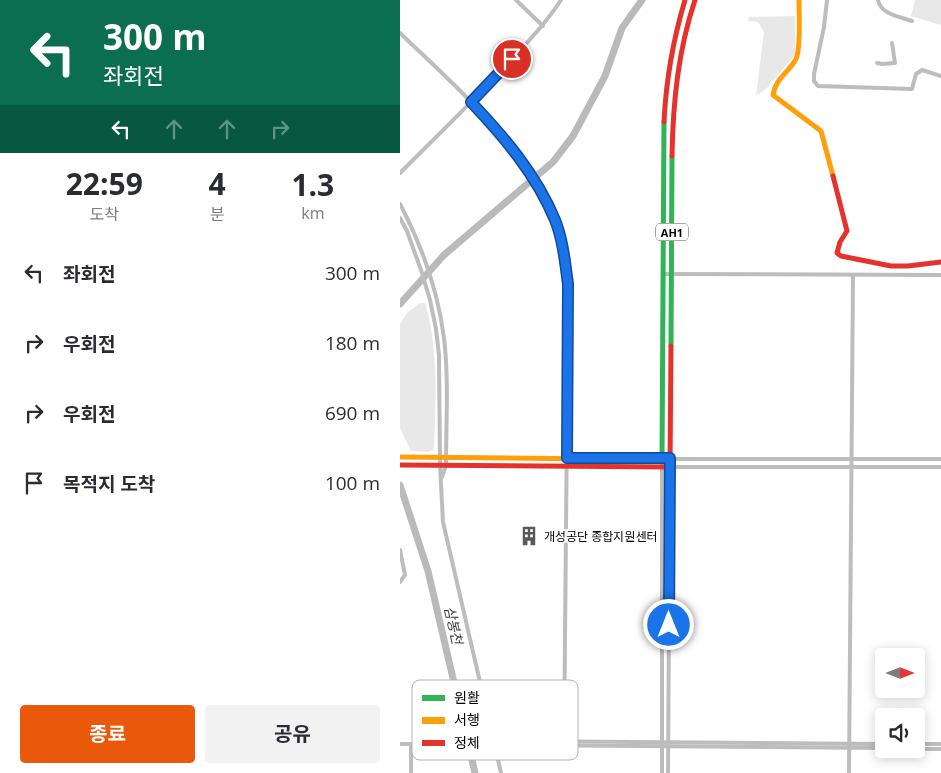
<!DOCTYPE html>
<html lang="ko">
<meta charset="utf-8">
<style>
body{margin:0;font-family:"Open Sans","Noto Sans KR",sans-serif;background:#f2f2f3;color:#2b2b33;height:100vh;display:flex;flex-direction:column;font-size:19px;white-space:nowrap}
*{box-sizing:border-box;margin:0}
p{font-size:16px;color:#7c7c81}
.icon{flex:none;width:28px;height:28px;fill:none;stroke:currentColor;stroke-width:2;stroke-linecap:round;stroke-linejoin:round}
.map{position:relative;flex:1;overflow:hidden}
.details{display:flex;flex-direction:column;background:#fff;width:400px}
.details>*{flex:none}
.guide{background:#0b6e4f;color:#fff;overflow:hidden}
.needle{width:32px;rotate:90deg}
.tools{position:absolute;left:475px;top:648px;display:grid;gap:10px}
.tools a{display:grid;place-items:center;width:50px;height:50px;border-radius:5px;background:#fff;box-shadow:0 2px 12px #0003;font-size:25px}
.pin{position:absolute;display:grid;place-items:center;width:42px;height:42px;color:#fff;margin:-21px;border:2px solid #fff;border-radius:50%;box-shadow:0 1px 5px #0007}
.me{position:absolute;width:55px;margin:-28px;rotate:0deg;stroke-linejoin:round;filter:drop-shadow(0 0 4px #0008)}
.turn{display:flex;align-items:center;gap:18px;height:105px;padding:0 20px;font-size:22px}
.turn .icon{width:65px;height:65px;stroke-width:2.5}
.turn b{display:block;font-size:35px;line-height:42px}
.lanes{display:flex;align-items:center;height:48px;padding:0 20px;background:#0003;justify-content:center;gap:25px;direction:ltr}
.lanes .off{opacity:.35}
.eta{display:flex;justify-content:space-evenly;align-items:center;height:85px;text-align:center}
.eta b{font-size:30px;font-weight:700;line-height:35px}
.action{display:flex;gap:10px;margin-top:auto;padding:10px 20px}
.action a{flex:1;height:58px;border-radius:5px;background:#ea580c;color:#fff;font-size:20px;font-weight:700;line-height:58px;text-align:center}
.action a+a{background:#f2f2f3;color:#2b2b33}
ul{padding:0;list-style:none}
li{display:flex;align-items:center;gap:15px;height:70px;padding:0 20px}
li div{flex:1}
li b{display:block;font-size:19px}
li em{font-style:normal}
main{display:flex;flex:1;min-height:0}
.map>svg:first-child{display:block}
</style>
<main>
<section class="details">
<div class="guide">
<div class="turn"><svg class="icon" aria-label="left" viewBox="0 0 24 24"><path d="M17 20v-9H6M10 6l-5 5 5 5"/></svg><div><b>300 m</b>좌회전</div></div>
<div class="lanes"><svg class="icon" aria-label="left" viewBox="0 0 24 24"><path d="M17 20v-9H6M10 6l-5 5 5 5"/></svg><svg class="icon off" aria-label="ahead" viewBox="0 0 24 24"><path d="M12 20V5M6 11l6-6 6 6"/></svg><svg class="icon off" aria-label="ahead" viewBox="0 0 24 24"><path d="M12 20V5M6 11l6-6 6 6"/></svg><svg class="icon off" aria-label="right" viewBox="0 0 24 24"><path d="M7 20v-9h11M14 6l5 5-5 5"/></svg></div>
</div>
<div class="eta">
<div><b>22:59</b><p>도착</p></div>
<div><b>4</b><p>분</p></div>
<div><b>1.3</b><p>km</p></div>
</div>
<ul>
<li><svg class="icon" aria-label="left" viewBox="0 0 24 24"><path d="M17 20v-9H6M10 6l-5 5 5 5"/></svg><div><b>좌회전</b></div><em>300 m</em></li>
<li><svg class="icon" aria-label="right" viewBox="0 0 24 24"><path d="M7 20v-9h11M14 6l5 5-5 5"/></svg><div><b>우회전</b></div><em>180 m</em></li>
<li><svg class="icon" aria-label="right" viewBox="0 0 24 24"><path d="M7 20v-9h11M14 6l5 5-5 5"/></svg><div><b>우회전</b></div><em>690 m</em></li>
<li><svg class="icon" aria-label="arrive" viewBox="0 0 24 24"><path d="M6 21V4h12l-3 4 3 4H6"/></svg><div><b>목적지 도착</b></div><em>100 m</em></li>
</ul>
<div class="action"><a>종료</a><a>공유</a></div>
</section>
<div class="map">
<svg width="541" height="773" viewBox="0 0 541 773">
<rect width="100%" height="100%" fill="#fff"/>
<g fill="#e8e8e8">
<polygon points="515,0 541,0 541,25 511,16"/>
<polygon points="395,16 395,54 367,88 356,96 364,32 358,22 348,21 349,17"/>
<path d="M20,303h5c13,40 11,101 9,143l-1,4 -4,2 -18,-1 -11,-23v-104l7,-11z"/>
</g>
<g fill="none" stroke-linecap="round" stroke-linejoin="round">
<g stroke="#bababa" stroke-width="7">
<polyline points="0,304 44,255 153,162 173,136 205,76 222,28 242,0"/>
<polyline points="0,485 28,571 75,773"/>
</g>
<g stroke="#bdbdbd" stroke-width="4">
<polyline points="116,0 143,26"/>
<polyline points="427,0 424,27 414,74 414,81 418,86 512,89 516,74 522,70 541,76"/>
<path d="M478,0c2,14 22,17 34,21"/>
<path d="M0,33c58,56 123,110 154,186 13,29 14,62 14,94l-4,433"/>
<polyline points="477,63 482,64 495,63 492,43"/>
<path d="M0,173c34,-34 69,-68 102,-103 21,-23 42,-44 59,-70"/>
<path d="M0,204c22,42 38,87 44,134 5,42 2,85 2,127l-4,12"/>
<polyline points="0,218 7,231 22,273 30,300 36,329 39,355 40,465 43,522 101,773"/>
<polyline points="263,274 541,275"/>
<polyline points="0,550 5,575 0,582"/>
<polyline points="0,744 484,748"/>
<polyline points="86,744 94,741 484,744"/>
<polyline points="516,744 541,744"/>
<polyline points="516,749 541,749"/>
<polyline points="11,773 11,744"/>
<polyline points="262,773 262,459 541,459"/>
<polyline points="268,773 270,467 541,467"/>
<polyline points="449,773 453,275"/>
</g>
<g stroke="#30b455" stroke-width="5">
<polyline points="271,346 272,156"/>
<polyline points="199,459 262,459 264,122"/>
</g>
<g stroke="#ff9f0a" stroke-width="5">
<path d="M399,0c0,13 2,49 -3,59 -7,13 -21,20 -23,36l48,36 12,45"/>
<polyline points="0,457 199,459"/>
</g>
<g stroke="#e5322d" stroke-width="5">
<path d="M264,122c2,-42 9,-82 21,-122"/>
<path d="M272,156c1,-54 6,-105 23,-156"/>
<polyline points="433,176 447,231 440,242 437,253 441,256 491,266 508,266 541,262"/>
<polyline points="0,465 270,467 271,346"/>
</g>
</g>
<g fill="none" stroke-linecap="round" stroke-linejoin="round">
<defs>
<path id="route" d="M112,59l-41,43c33,35 65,72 84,118 8,20 10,42 13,64l-1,174h103l-1,167"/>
</defs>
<use href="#route" stroke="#114b97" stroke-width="12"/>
<use href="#route" stroke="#1a73e8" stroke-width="9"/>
</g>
<defs>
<symbol id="building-bare" viewBox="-9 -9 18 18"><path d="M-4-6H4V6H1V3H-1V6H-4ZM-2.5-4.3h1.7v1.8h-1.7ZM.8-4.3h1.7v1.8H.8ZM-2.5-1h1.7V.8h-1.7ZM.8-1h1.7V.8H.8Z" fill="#595959" stroke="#fff" stroke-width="2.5" paint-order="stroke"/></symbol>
</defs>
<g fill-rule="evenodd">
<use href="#building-bare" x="115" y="522" width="28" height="28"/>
</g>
<g text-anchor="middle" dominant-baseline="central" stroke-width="4" stroke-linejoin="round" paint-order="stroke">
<rect fill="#fff" stroke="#4c4c4c" stroke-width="1" x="256" y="223.5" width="32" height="17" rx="4"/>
<g font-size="11" font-weight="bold" fill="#000">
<text x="272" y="232">AH1</text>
</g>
<g font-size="12" fill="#000" stroke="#fff" text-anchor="start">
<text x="144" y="536">개성공단 종합지원센터</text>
</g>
<g font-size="14" font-style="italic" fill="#3d3d3d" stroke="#fff">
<text transform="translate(54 625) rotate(77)">삼봉천</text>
</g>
</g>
<rect x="12" y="680" width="166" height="80" rx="8" fill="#fff" stroke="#b2b2b2" stroke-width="1"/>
<rect x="22" y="695" width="23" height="6" fill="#30b455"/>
<rect x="22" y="717" width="23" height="7" fill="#ff9f0a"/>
<rect x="22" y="740" width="23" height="6" fill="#e5322d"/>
<g font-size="14" fill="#000">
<text x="54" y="703">원활</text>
<text x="54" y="725">서행</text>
<text x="54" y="748">정체</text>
</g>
</svg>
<div class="tools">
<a><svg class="needle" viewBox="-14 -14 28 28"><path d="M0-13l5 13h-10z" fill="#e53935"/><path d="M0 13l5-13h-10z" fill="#7c7c81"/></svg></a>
<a><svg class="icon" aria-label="sound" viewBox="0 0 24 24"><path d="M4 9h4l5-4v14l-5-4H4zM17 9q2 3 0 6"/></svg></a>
</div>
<div class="pin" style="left:112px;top:59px;background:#d93025"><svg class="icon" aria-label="arrive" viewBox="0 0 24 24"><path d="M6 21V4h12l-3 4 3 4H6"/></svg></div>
<svg class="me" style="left:269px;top:625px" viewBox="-20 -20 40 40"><circle r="17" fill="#1a73e8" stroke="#fff" stroke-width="3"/><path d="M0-11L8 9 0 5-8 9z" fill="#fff"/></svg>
</div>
</main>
